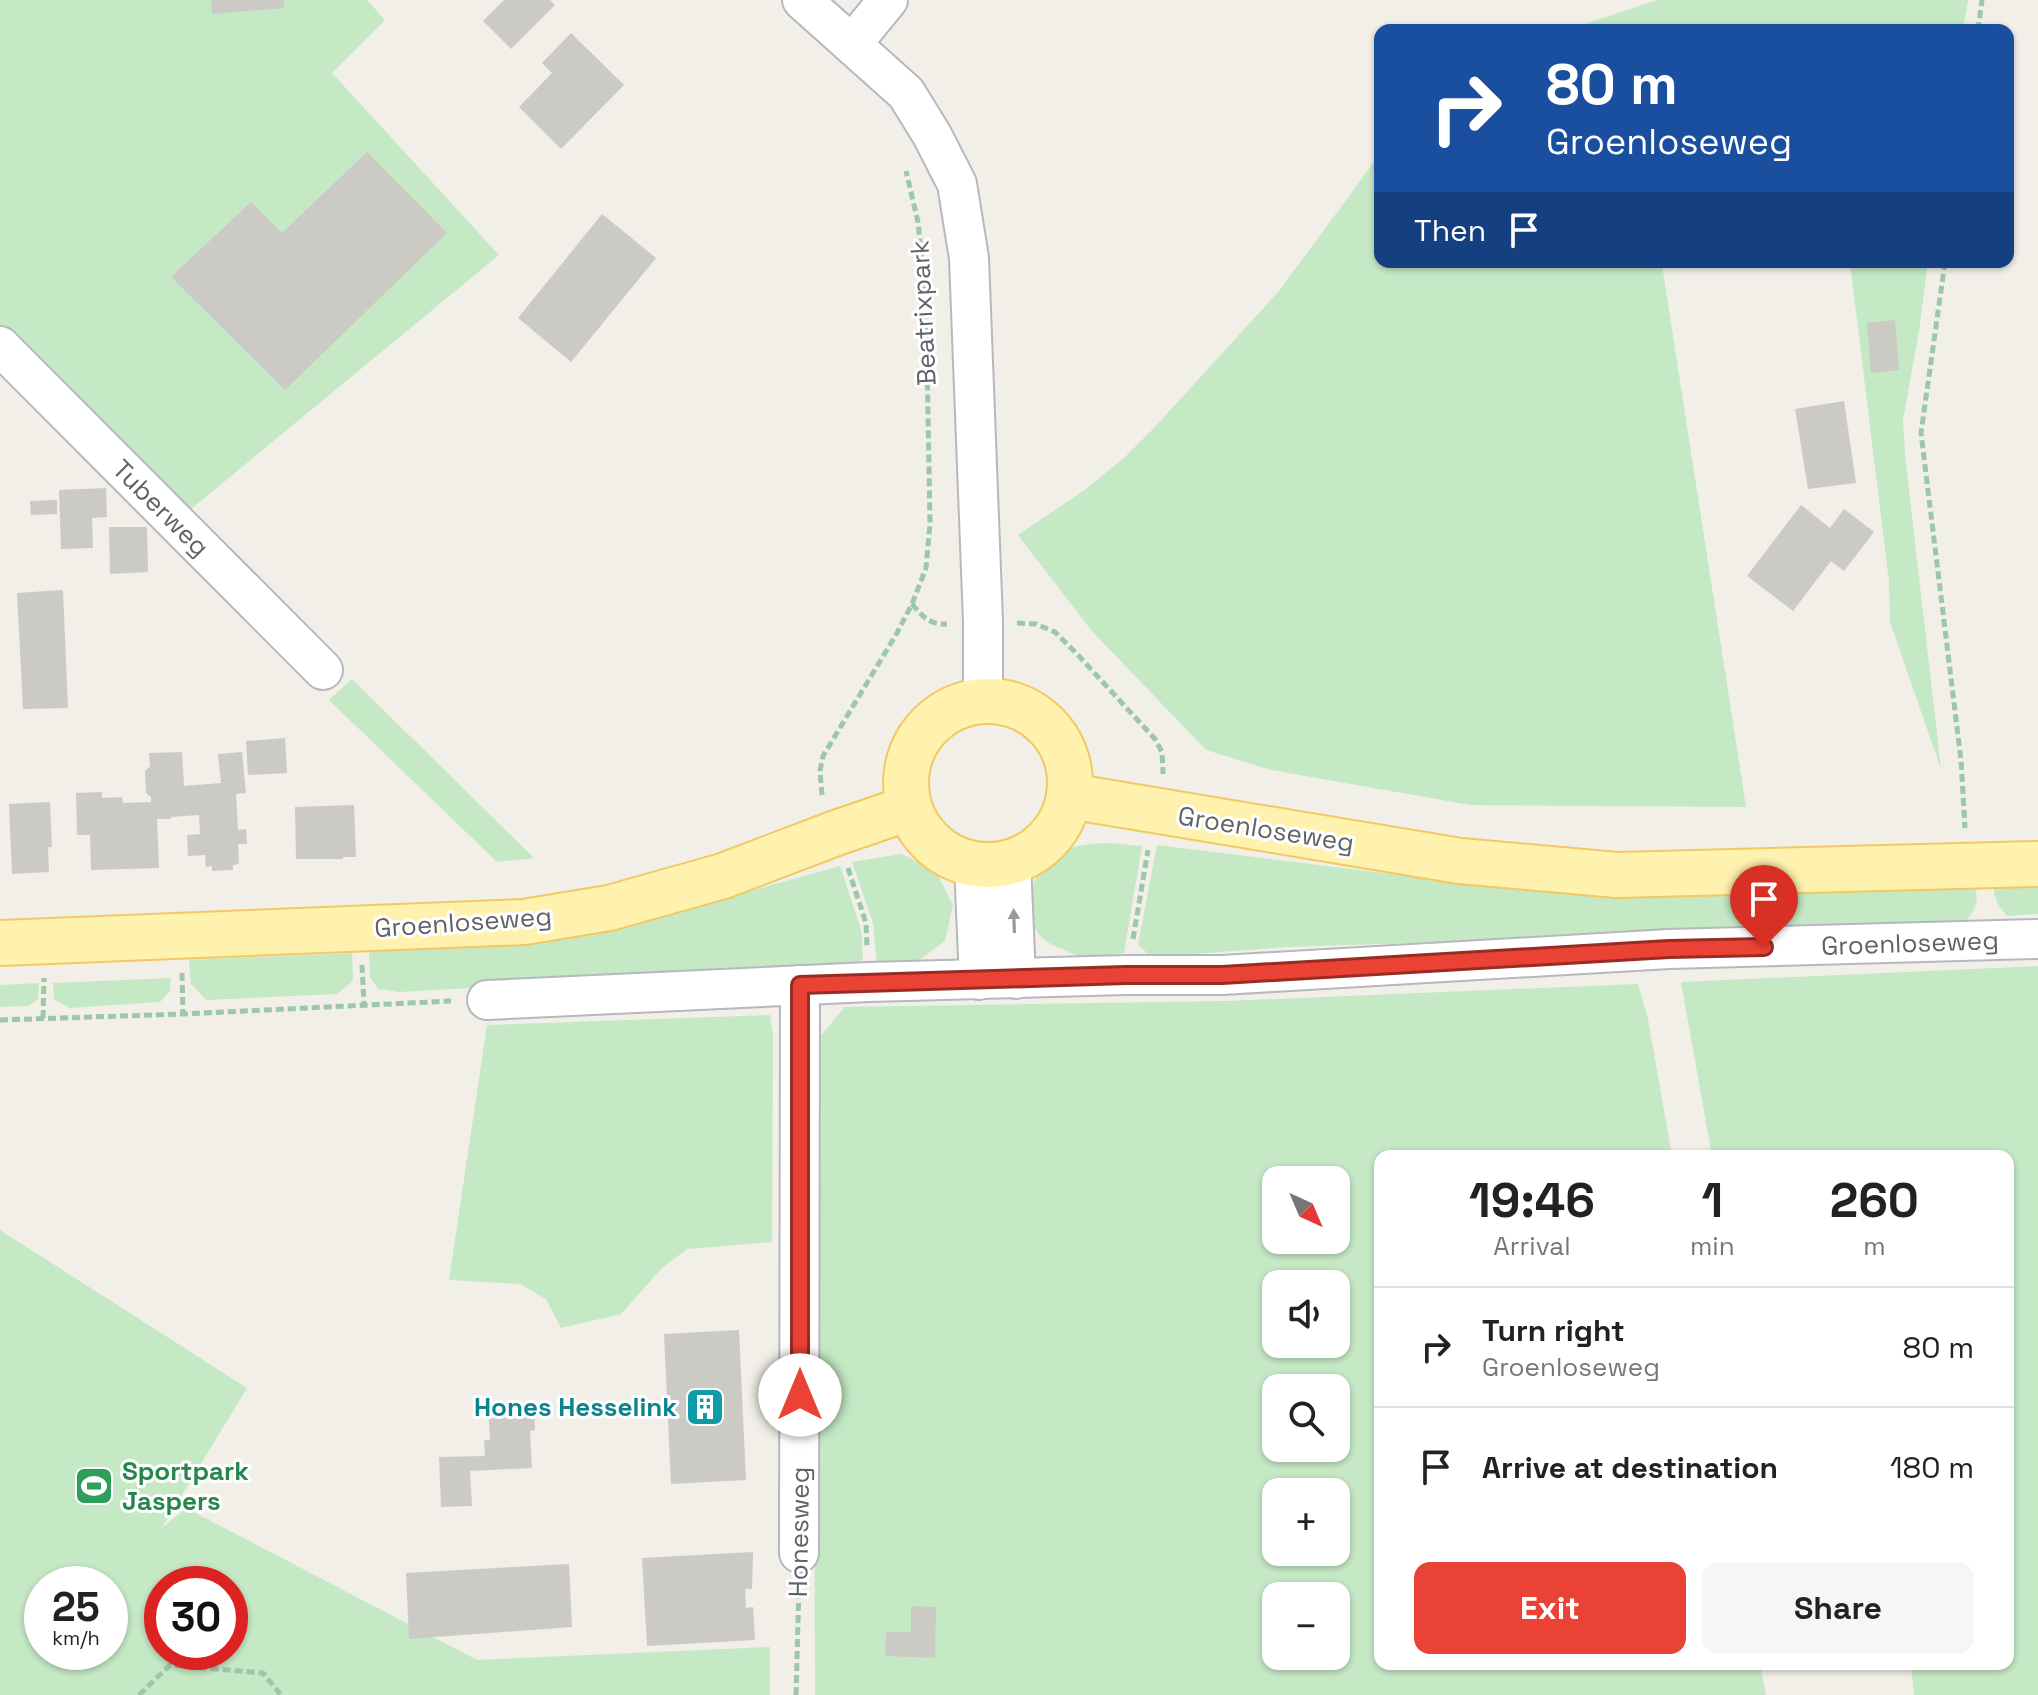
<!DOCTYPE html>
<meta charset="utf-8">
<style>
body{margin:0;font-family:"Space Grotesk",sans-serif;background:#f6f6f6;color:#222;height:100vh;display:flex;flex-direction:column;font-size:30px;white-space:nowrap}
*{box-sizing:border-box;margin:0}
p{font-size:26px;color:#767676}
.icon{flex:none;width:44px;height:44px;fill:none;stroke:currentColor;stroke-width:2;stroke-linecap:round;stroke-linejoin:round}
.map{position:relative;flex:1;overflow:hidden}
.details{position:absolute;left:1374px;top:1150px;width:640px;height:520px;display:flex;flex-direction:column;background:#fff;border-radius:16px;box-shadow:0 2px 6px #0004}
.details>*{flex:none}
.hud{position:absolute;left:1374px;top:24px;width:640px;height:244px;border-radius:16px;box-shadow:0 2px 6px #0004;background:#1a4fa0;color:#fff;overflow:hidden}
.needle{width:52px;rotate:136deg}
.fabs{position:absolute;left:1262px;top:1166px;display:grid;gap:16px}
.fabs a{display:grid;place-items:center;width:88px;height:88px;border-radius:16px;background:#fff;box-shadow:0 2px 6px #0004;font-size:40px}
.speed{position:absolute;left:24px;top:1566px;display:flex;gap:16px;font-size:40px;font-weight:700;text-align:center}
.speed>*{display:grid;place-content:center;width:104px;height:104px;border-radius:50%;background:#fff;box-shadow:0 2px 6px #0004;line-height:1}
.speed small{font-size:20px;font-weight:400}
.speed .limit{border:12px solid #d22;background:#fff;color:#111}
.pin{position:absolute;display:grid;place-items:center;width:68px;height:68px;color:#fff;margin:-82px -34px;border-radius:50% 50% 50% 0;rotate:-45deg;box-shadow:0 0 8px #0007}
.pin .icon{rotate:45deg}
.me{position:absolute;width:88px;margin:-44px;rotate:0deg;stroke-linejoin:round;filter:drop-shadow(0 0 6px #0008)}
.turn{display:flex;align-items:center;gap:28px;height:168px;padding:0 40px;font-size:36px}
.turn .icon{width:104px;height:104px;stroke-width:2.5}
.turn b{display:block;font-size:56px;line-height:68px}
.then{display:flex;align-items:center;height:76px;padding:0 40px;background:#0003;gap:16px;font-size:30px}
.eta{display:flex;justify-content:space-evenly;align-items:center;height:136px;text-align:center}
.eta b{font-size:48px;font-weight:700;line-height:56px}
.primary-button{display:flex;gap:16px;margin-top:auto;padding:16px 40px}
.primary-button a{flex:1;height:92px;border-radius:16px;background:#ea4335;color:#fff;font-size:32px;font-weight:700;line-height:92px;text-align:center}
.primary-button a+a{background:#f6f6f6;color:#222}
ul{padding:0;list-style:none}
li{display:flex;align-items:center;gap:24px;height:120px;padding:0 40px;border-top:2px solid #e0e0e0}
li div{flex:1}
li b{display:block;font-size:30px}
li em{font-style:normal}
.map>svg:first-child{display:block}
</style>
<div class="map">
<svg width="2038" height="1695" viewBox="0 0 2038 1695">
<rect width="100%" height="100%" fill="#f1efe8"/>
<g fill="#c5e8c5" fill-rule="evenodd">
<polygon points="0,0 367,0 385,20 332,73 499,255 185,514 0,333"/>
<polygon points="1657,0 1968,0 1963,30 1567,30"/>
<polygon points="1380,154 1380,262 1712,262 1662,265 1746,807 1471,805 1271,770 1206,750 1091,630 1018,535 1086,489 1126,456 1153,429 1279,291"/>
<polygon points="1850,262 1928,262 1919,331 1903,420 1905,455 1941,769 1890,622 1889,582"/>
<polygon points="352,679 534,858 497,862 329,700"/>
<path d="M1110,843l32,3 -18,107c-14,1 -31,5 -44,3 -6,-1 -13,-5 -18,-7 -47,-17 -41,-66 -6,-93 14,-12 36,-12 54,-13z"/>
<path d="M1157,845l363,45 140,5 312,-11c11,16 1,28 -9,41l-675,22 -137,10 -13,-13z"/>
<polygon points="901,854 935,870 953,905 945,941 918,961 877,965 873,923 852,862"/>
<polygon points="840,866 861,930 863,959 852,967 399,992 378,989 370,977 369,949 618,928"/>
<path d="M2038,881v33l-31,2c-8,-9 -16,-21 -12,-33z"/>
<polygon points="352,953 353,981 337,994 206,1000 191,984 189,960"/>
<polygon points="2038,966 2038,1695 1914,1695 1911,1664 2008,1664 2008,1499 2012,1487 2008,1462 2008,1156 1712,1156 1681,982"/>
<polygon points="171,978 170,991 160,1002 70,1008 54,999 53,983"/>
<polygon points="39,983 38,999 28,1006 0,1007 0,985"/>
<path d="M1638,984l10,35 24,137h-292v508h380l6,31h-951l-2,-650 32,-38 381,-6zM1276,1180h60v60h-60zM1276,1284h60v60h-60zM1276,1388h60v60h-60zM1276,1492h60v60h-60zM1276,1596h60v60h-60z"/>
<polygon points="770,1015 773,1036 772,1242 687,1249 662,1268 621,1314 561,1328 546,1299 520,1284 449,1280 487,1025"/>
<path d="M0,1230l247,158 -85,140 24,-20 291,152 293,-13v48h-770zM42,1584h68v68h-68zM162,1584h68v68h-68z"/>
</g>
<g fill="#cccac5">
<polygon points="211,0 284,0 284,8 212,14"/>
<polygon points="504,0 550,0 555,5 511,49 483,21"/>
<polygon points="571,33 624,85 561,149 519,107 552,73 542,63"/>
<polygon points="367,152 447,233 285,390 171,277 251,202 282,233"/>
<polygon points="602,214 656,258 571,362 518,318"/>
<polygon points="1895,320 1899,370 1871,373 1867,323"/>
<polygon points="1844,401 1856,483 1808,489 1795,409"/>
<polygon points="106,488 107,517 92,518 93,548 61,549 59,490"/>
<polygon points="57,500 57,514 31,515 30,501"/>
<polygon points="1801,505 1830,528 1844,509 1874,532 1844,571 1831,561 1793,611 1747,576"/>
<polygon points="109,527 147,527 148,572 110,574"/>
<polygon points="63,590 68,708 23,709 17,593"/>
<polygon points="285,738 287,773 248,775 246,741"/>
<polygon points="182,752 184,786 221,783 218,754 242,752 246,793 236,794 237,810 238,830 246,829 247,844 238,844 239,864 233,865 233,870 212,871 212,866 206,867 205,855 188,856 187,835 200,834 199,815 171,817 171,819 157,819 159,868 91,870 90,835 77,835 76,793 102,792 102,798 122,797 123,803 151,802 151,797 146,793 145,771 150,766 149,753"/>
<polygon points="50,802 52,847 48,847 49,872 12,874 9,804"/>
<polygon points="354,805 356,857 343,857 343,859 296,859 295,807"/>
<polygon points="739,1330 746,1480 671,1484 664,1334"/>
<polygon points="534,1403 535,1430 530,1431 532,1468 470,1471 472,1506 441,1507 439,1457 485,1456 484,1440 490,1440 488,1405"/>
<polygon points="753,1552 752,1589 745,1589 746,1608 753,1607 755,1640 647,1646 642,1558"/>
<polygon points="569,1564 572,1627 409,1639 406,1573"/>
<polygon points="911,1606 936,1607 935,1658 885,1656 886,1632 911,1632"/>
</g>
<g fill="none" stroke-linecap="round" stroke-linejoin="round">
<defs>
<g id="minor">
<polyline points="802,0 906,93 932,135 957,184 969,258 983,622 983,701"/>
<polyline points="852,44 888,0"/>
<polyline points="0,346 323,670"/>
<polyline points="1011,862 1016,979"/>
<polyline points="974,865 979,980"/>
<polyline points="487,1000 869,982 1126,975 1222,975 1669,949 2038,939"/>
<polyline points="799,1553 800,985"/>
</g>
<g id="major">
<circle cx="988" cy="783" r="82"/>
<polyline points="1069,796 1460,861 1617,875 2038,864"/>
<polyline points="0,943 524,922 609,908 723,876 836,833 909,808"/>
</g>
</defs>
<use href="#minor" stroke="#b5b8bc" stroke-width="42"/>
<use href="#major" stroke="#f2c960" stroke-width="48"/>
<g stroke="#9cc7a9" stroke-width="5" stroke-dasharray="8 4" stroke-linecap="butt">
<polyline points="1978,30 1982,0"/>
<polyline points="1945,262 1921,433 1961,760 1965,828"/>
<path d="M912,604c11,13 18,21 35,20"/>
<polyline points="1017,623 1036,624 1055,632 1077,654 1155,739 1162,752 1163,774"/>
<polyline points="822,795 820,771 823,756 897,633 912,604 926,568 930,524 926,303 918,222 906,171"/>
<polyline points="848,868 866,923 867,947"/>
<polyline points="1133,939 1148,850"/>
<polyline points="362,965 364,1005"/>
<polyline points="182,973 183,1014"/>
<polyline points="43,1018 44,978"/>
<polyline points="0,1020 183,1014 451,1001"/>
<polyline points="139,1695 170,1665 263,1673 281,1695"/>
<polyline points="796,1695 799,1586"/>
</g>
<use href="#minor" stroke="#fff" stroke-width="38"/>
<use href="#major" stroke="#fff2af" stroke-width="44"/>
</g>
<defs><path id="oneway-solid" d="M-6-.8H1V-3.2L6.5 0L1 3.2V.8H-6Z" transform="scale(2)"/></defs>
<use fill="#979a9d" href="#oneway-solid" transform="translate(1014 921) rotate(-92)"/>
<g fill="none" stroke-linecap="round" stroke-linejoin="round">
<defs>
<polyline id="route" points="800,1395 800,985 1126,975 1222,975 1669,949 1764,947"/>
</defs>
<use href="#route" stroke="#982c22" stroke-width="20"/>
<use href="#route" stroke="#ea4335" stroke-width="14"/>
</g>
<defs>
<symbol id="building-square" viewBox="-11 -11 22 22"><rect x="-9" y="-9" width="18" height="18" rx="4" fill="#0f9aa8" stroke="#fff"/><path d="M-4-6H4V6H1V3H-1V6H-4ZM-2.5-4.3h1.7v1.8h-1.7ZM.8-4.3h1.7v1.8H.8ZM-2.5-1h1.7V.8h-1.7ZM.8-1h1.7V.8H.8Z" fill="#fff"/></symbol>
<symbol id="stadium-square" viewBox="-11 -11 22 22"><rect x="-9" y="-9" width="18" height="18" rx="4" fill="#2e9e5b" stroke="#fff"/><path d="M0-5a6.5 5 0 1 0 0 10a6.5 5 0 1 0 0-10ZM-3.5-1.8h7v3.6h-7Z" fill="#fff"/></symbol>
</defs>
<g fill-rule="evenodd">
<use href="#building-square" x="683" y="1385" width="44" height="44"/>
<use href="#stadium-square" x="72" y="1464" width="44" height="44"/>
</g>
<g text-anchor="middle" dominant-baseline="central" stroke-width="6" stroke-linejoin="round" paint-order="stroke">
<g font-size="26" fill="#5f6368" stroke="#fff">
<text transform="translate(923 313) rotate(-93)">Beatrixpark</text>
<text transform="translate(161 508) rotate(45)">Tuberweg</text>
<text transform="translate(1266 829) rotate(9)">Groenloseweg</text>
<text transform="translate(463 922) rotate(-4)">Groenloseweg</text>
<text transform="translate(1910 943) rotate(-2)">Groenloseweg</text>
<text transform="translate(799 1532) rotate(-89)">Honesweg</text>
</g>
<g font-size="26" font-weight="bold" fill="#0d838f" stroke="#fff" text-anchor="end">
<text x="677" y="1407">Hones Hesselink</text>
</g>
<g font-size="26" font-weight="bold" fill="#27864d" stroke="#fff" text-anchor="start">
<text x="122" y="1471">Sportpark<tspan x="122" dy="30">Jaspers</tspan></text>
</g>
</g>
</svg>
<div class="fabs">
<a><svg class="needle" viewBox="-14 -14 28 28"><path d="M0-13l5 13h-10z" fill="#e53935"/><path d="M0 13l5-13h-10z" fill="#767676"/></svg></a>
<a><svg class="icon" aria-label="sound" viewBox="0 0 24 24"><path d="M4 9h4l5-4v14l-5-4H4zM17 9q2 3 0 6"/></svg></a>
<a><svg class="icon" aria-label="search" viewBox="0 0 24 24"><circle cx="10" cy="10" r="6"/><path d="M15 15l6 6"/></svg></a>
<a>+</a>
<a>−</a>
</div>
<div class="speed"><div>25<small>km/h</small></div><div class="limit">30</div></div>
<div class="pin" style="left:1764px;top:947px;background:#d93025"><svg class="icon" aria-label="arrive" viewBox="0 0 24 24"><path d="M6 21V4h12l-3 4 3 4H6"/></svg></div>
<svg class="me" style="left:800px;top:1395px" viewBox="-20 -20 40 40"><circle r="19" fill="#fff"/><path d="M0-13L10 11 0 6-10 11z" fill="#ea4335"/></svg>
<div class="hud">
<div class="turn"><svg class="icon" aria-label="right" viewBox="0 0 24 24"><path d="M7 20v-9h11M14 6l5 5-5 5"/></svg><div><b>80 m</b>Groenloseweg</div></div>
<div class="then">Then<svg class="icon" aria-label="arrive" viewBox="0 0 24 24"><path d="M6 21V4h12l-3 4 3 4H6"/></svg></div>
</div>
<section class="details">
<div class="eta">
<div><b>19:46</b><p>Arrival</p></div>
<div><b>1</b><p>min</p></div>
<div><b>260</b><p>m</p></div>
</div>
<ul>
<li><svg class="icon" aria-label="right" viewBox="0 0 24 24"><path d="M7 20v-9h11M14 6l5 5-5 5"/></svg><div><b>Turn right</b><p>Groenloseweg</p></div><em>80 m</em></li>
<li><svg class="icon" aria-label="arrive" viewBox="0 0 24 24"><path d="M6 21V4h12l-3 4 3 4H6"/></svg><div><b>Arrive at destination</b></div><em>180 m</em></li>
</ul>
<div class="primary-button"><a>Exit</a><a>Share</a></div>
</section>
</div>
